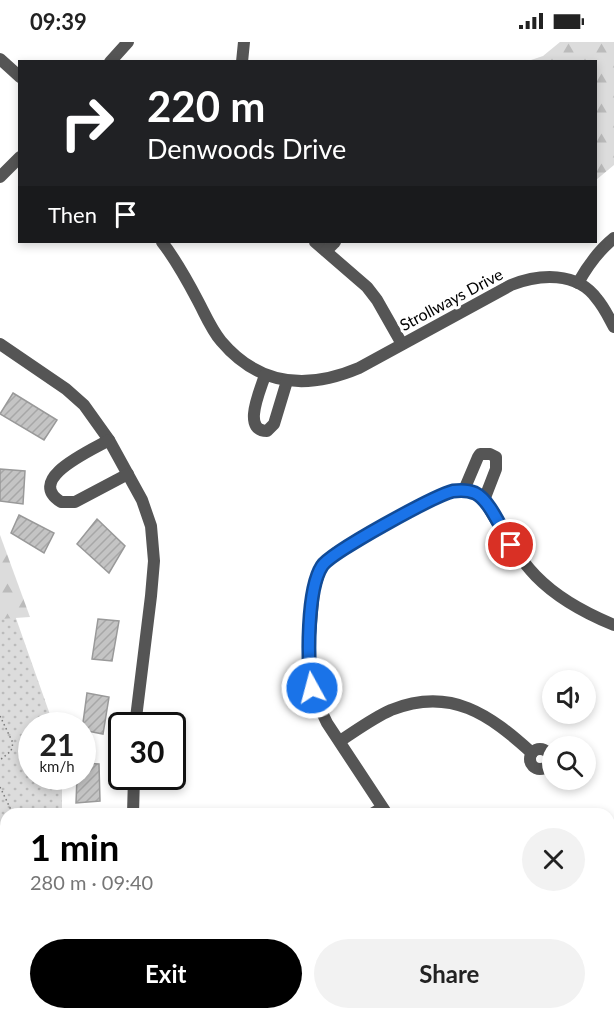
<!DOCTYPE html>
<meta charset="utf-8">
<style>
body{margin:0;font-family:Lato,sans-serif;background:#f2f2f2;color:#222;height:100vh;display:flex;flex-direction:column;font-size:22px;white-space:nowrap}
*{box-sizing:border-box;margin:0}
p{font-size:20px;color:#767676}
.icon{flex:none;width:33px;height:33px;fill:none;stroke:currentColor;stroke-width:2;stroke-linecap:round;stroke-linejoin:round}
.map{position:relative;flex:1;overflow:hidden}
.details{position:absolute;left:0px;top:766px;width:615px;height:212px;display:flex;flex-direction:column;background:#fff;border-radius:18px 18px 0 0;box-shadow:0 3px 9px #0003}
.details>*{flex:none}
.top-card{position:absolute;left:18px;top:18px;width:579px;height:183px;border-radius:0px;box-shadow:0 3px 9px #0003;background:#202124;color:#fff;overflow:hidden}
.tools{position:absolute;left:542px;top:628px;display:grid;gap:12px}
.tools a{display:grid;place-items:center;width:54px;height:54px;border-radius:50%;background:#fff;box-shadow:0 3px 9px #0003;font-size:30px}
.speed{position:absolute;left:18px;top:670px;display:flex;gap:12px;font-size:30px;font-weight:700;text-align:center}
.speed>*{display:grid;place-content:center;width:78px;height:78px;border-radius:50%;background:#fff;box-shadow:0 3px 9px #0003;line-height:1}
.speed small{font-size:15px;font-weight:400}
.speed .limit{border:3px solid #111;border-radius:9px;background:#fff;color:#111}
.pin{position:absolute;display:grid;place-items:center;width:51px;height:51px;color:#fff;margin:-26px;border:3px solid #fff;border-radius:50%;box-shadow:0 2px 6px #0007}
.me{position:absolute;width:66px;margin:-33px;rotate:353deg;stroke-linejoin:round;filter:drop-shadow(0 0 4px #0008)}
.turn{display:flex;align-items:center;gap:21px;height:126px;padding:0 30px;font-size:27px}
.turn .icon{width:78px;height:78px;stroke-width:2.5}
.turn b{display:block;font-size:42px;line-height:51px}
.then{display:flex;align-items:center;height:57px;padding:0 30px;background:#0003;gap:12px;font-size:22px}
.round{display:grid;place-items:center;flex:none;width:63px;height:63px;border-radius:32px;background:#f2f2f2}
.overview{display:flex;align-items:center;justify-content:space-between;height:102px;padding:0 30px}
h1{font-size:36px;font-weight:700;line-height:45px;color:#000}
.button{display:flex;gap:12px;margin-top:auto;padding:12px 30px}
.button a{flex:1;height:69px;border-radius:36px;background:#000;color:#fff;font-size:24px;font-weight:700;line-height:69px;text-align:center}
.button a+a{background:#f2f2f2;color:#222}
.status{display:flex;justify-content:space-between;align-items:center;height:42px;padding:0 30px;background:#fff;direction:ltr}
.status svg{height:16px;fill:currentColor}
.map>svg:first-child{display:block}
</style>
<div class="status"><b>09:39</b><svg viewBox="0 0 49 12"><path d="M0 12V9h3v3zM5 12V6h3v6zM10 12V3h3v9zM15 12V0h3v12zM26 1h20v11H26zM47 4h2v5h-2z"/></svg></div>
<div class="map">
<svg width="614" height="977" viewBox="0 0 614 977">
<defs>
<pattern id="grass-dots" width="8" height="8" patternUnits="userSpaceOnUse" patternTransform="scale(1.5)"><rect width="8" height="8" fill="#dcdcdc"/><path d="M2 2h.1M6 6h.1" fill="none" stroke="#bbb" stroke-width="1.8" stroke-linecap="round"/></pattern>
<pattern id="forest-firs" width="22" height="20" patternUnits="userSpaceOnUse" patternTransform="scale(1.5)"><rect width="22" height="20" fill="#dcdcdc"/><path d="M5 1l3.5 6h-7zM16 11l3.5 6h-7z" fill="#bbb"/></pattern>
<pattern id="building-hatch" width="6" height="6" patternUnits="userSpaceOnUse" patternTransform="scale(1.5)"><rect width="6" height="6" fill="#c4c4c4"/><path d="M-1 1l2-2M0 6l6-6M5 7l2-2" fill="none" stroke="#a7a7a7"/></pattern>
</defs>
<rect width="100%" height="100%" fill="#fff"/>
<polygon fill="url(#grass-dots)" points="0,531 54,684 32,684 32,735 62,735 62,772 6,772 6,972 124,972 124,977 0,977"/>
<g fill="url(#forest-firs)">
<polygon points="560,0 614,0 614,123 596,138 596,20 528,19 543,14"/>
<polygon points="0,493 30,575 0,577"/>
<polygon points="614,918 614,977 220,977 221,972 609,972 609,921"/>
</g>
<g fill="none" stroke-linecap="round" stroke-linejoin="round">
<g stroke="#a3a3a3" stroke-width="2">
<polyline points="0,867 6,870"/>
<polyline points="86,972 88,977"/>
<polyline points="546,977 553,974 561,977"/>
</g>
</g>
<g fill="url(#building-hatch)" stroke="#999" stroke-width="1.5">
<polygon points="13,351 57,378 44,398 0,372"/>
<polygon points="0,427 25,429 23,462 0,459"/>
<polygon points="19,473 54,491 44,511 11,491"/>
<polygon points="97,477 125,504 109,531 77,502"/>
<polygon points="98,577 119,579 112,619 92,617"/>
<polygon points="87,651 109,655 103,692 82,688"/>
<polygon points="82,721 99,722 100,759 76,761 77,735 82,735"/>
</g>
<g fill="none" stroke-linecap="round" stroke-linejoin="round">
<g stroke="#777" stroke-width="1.5" stroke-dasharray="1.5 3" stroke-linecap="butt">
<polyline points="0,674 13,701 11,709 0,718"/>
<polyline points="0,745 13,772"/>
<polyline points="66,972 66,977"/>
</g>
<g stroke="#555" stroke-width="12">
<polyline points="0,17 20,35"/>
<polyline points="110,20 128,0"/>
<polyline points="242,20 244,0"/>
<polyline points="0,135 20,115"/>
<path d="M162,200c14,18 25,38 36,59 7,13 13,28 23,40 38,45 86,49 138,27l152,-83c28,-11 66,-14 86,14 7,8 12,19 17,28"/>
<polyline points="315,200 367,245 377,258 402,302"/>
<polyline points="326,209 335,200"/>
<path d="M578,241c10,-18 20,-32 36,-45"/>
<polyline points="0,302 66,347 84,363 109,398 142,458 151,484 154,519 151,554 135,684"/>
<path d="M265,333c-4,14 -24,56 2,56l7,-7 13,-43"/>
<path d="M109,398c-17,10 -85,39 -48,62h14l53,-28"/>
<polyline points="464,448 478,415 480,412 490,412 496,415 496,427 484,458"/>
<path d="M340,699c17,-11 33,-23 51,-31 60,-24 99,5 141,43"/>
<circle cx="540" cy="717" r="10"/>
<polyline points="133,772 134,735"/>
<polyline points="372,772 382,766"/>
<path d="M387,772l-60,-91 -9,-19 -9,-31 -1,-16 6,-67 7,-23 16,-15c24,-13 105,-63 126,-62 8,0 15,5 21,10 38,66 57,95 130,125"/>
<polyline points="609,855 614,852"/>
<polyline points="132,972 132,977"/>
</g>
</g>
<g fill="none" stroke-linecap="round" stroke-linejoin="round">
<defs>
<path id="route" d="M312,646c-5,-27 -5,-99 10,-122 9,-14 112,-70 131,-75 7,-1 15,-1 22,2 15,7 27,38 36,52"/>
</defs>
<use href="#route" stroke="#114b97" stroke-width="15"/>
<use href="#route" stroke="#1a73e8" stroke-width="10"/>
</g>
<g text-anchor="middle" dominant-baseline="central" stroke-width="6" stroke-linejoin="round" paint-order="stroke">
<g font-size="16" fill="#000" stroke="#fff">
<text transform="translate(451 257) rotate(-28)">Strollways Drive</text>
</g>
</g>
</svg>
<div class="tools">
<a><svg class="icon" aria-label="sound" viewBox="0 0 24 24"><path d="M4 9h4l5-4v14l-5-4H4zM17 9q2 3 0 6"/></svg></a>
<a><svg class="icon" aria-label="search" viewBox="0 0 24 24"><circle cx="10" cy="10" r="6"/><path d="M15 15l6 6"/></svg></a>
</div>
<div class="speed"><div>21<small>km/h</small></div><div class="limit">30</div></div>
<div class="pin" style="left:511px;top:503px;background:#d93025"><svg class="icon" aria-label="arrive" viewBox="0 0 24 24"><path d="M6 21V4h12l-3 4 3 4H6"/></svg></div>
<svg class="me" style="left:312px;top:646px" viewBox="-20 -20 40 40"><circle r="17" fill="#1a73e8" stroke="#fff" stroke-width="3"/><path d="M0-11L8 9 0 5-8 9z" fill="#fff"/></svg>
<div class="top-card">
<div class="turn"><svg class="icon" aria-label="right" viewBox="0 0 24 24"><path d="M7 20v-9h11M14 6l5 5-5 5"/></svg><div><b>220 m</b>Denwoods Drive</div></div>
<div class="then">Then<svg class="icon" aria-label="arrive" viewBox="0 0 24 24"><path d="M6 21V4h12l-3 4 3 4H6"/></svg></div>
</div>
<section class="details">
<div class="overview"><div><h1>1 min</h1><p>280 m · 09:40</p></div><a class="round"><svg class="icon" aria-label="close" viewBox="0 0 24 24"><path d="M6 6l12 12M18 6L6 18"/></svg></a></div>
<div class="button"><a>Exit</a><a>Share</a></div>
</section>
</div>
